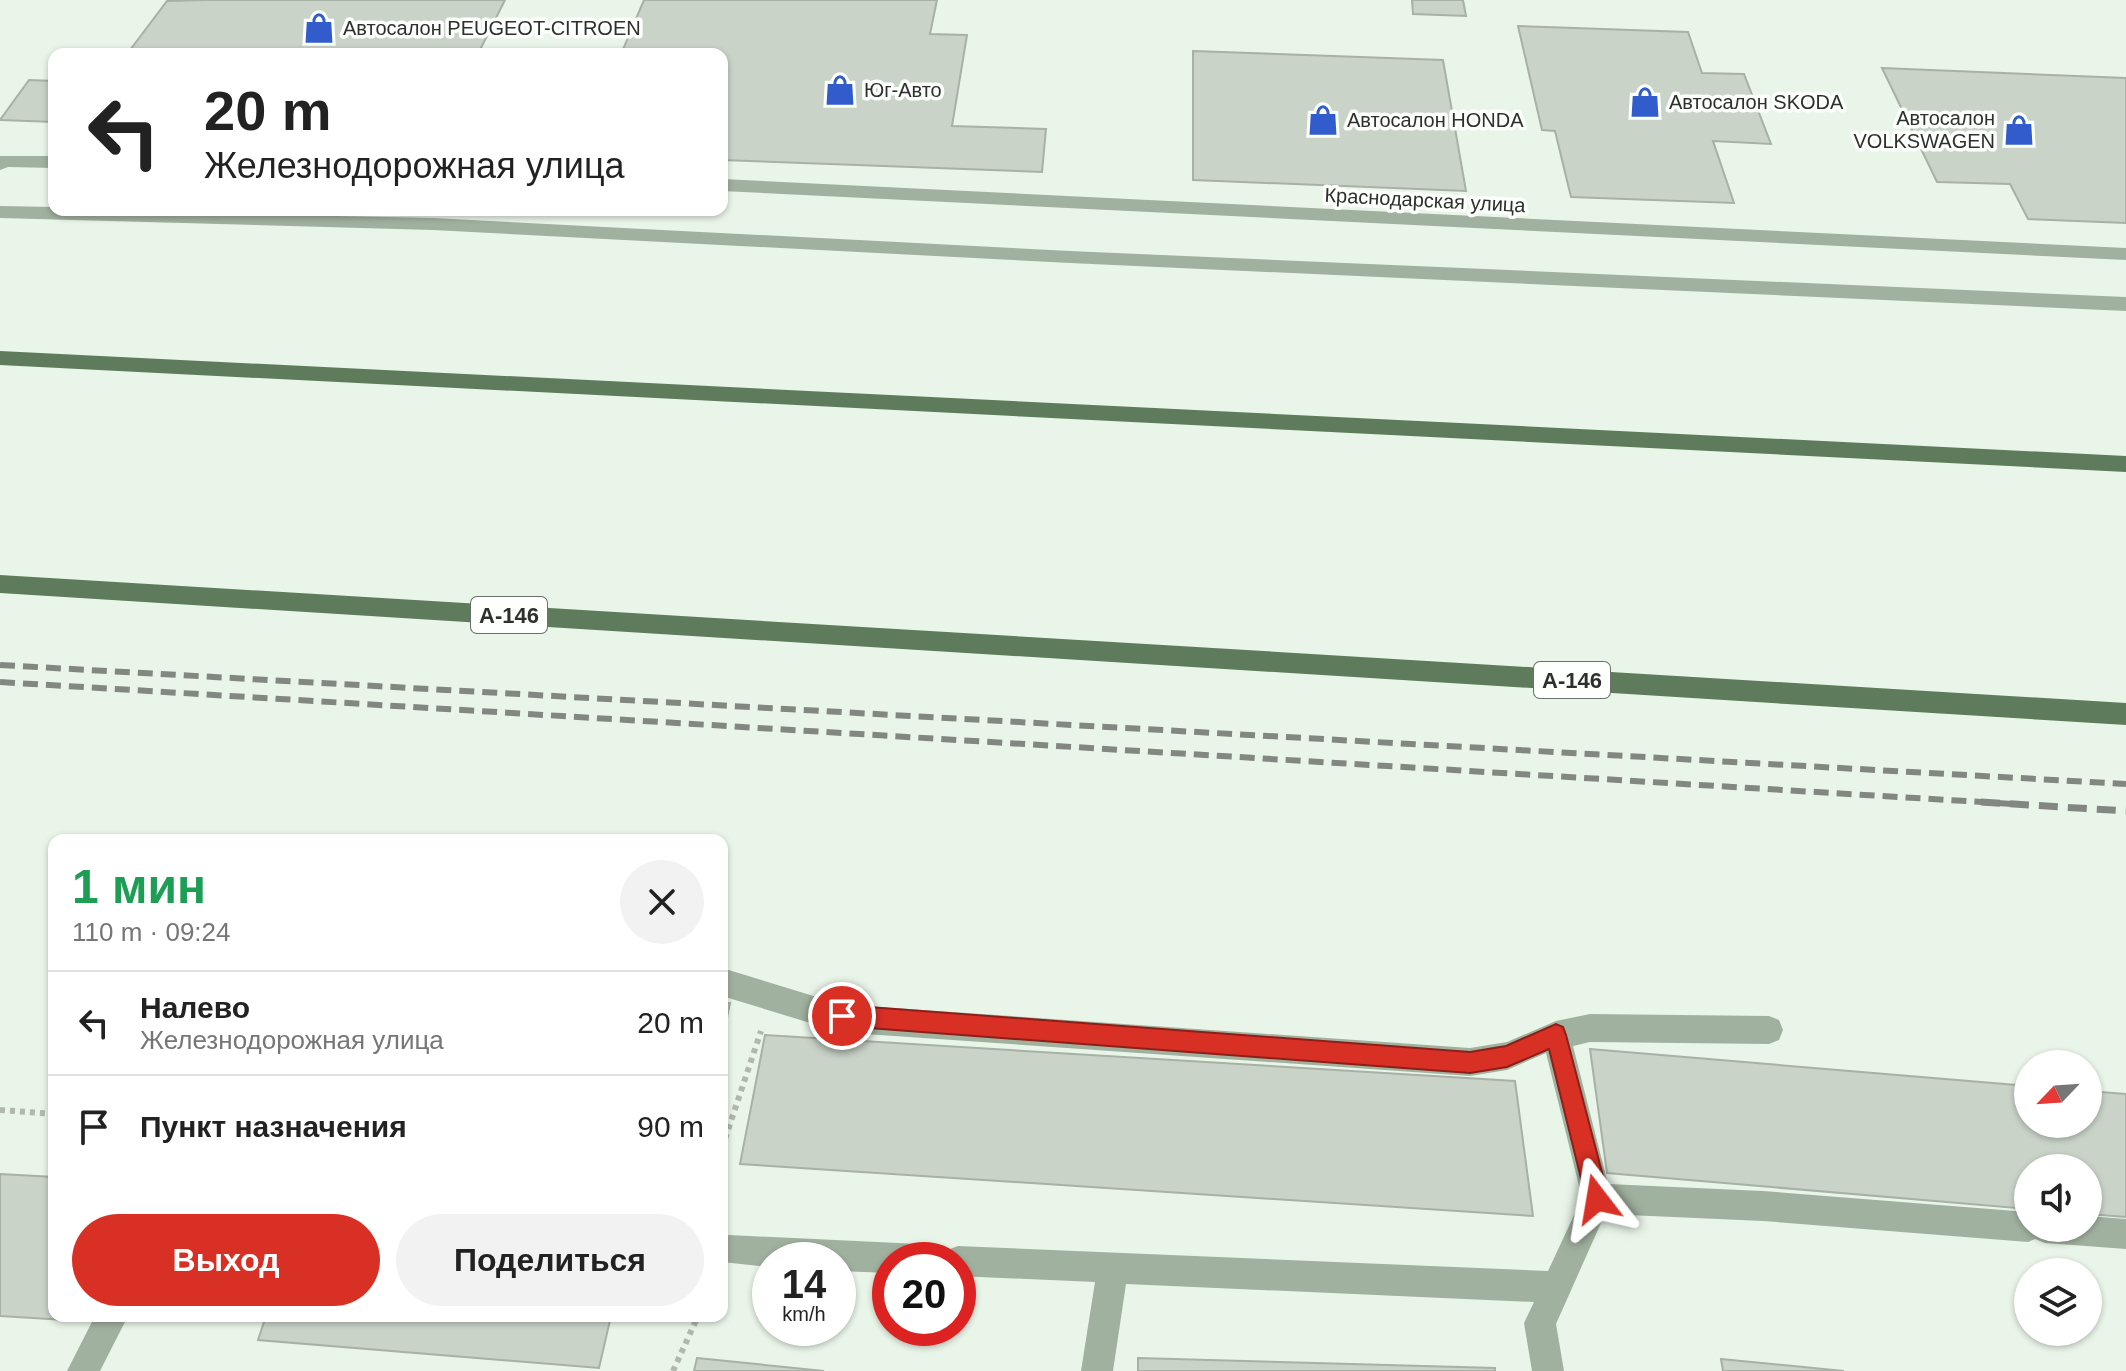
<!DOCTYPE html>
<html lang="ru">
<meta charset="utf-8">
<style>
body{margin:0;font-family:Helvetica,sans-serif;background:#f2f2f2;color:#222;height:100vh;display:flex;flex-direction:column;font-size:30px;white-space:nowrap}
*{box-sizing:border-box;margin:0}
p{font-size:26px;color:#767676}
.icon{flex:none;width:44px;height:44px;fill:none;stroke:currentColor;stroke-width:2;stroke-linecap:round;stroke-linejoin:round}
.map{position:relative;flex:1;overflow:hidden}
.panel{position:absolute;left:48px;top:834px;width:680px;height:488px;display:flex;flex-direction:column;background:#fff;border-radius:16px;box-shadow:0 2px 6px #0004}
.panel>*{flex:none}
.guide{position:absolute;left:48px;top:48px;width:680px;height:168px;border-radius:16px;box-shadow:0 2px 6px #0004;background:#fff;color:#222;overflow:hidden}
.needle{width:52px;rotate:245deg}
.buttons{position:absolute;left:2014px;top:1050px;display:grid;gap:16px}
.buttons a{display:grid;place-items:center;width:88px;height:88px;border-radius:50%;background:#fff;box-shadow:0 2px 6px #0004;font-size:40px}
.speed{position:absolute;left:752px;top:1242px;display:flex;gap:16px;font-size:40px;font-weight:700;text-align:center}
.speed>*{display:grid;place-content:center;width:104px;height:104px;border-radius:50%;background:#fff;box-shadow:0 2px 6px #0004;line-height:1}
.speed small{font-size:20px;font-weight:400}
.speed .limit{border:12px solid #d22;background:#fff;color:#111}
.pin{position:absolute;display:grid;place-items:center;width:68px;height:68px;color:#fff;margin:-34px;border:4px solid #fff;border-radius:50%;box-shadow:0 2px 8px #0007}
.me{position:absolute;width:88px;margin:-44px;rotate:346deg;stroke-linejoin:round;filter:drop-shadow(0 0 6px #0008)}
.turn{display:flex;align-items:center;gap:28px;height:168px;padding:0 24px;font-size:36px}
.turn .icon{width:104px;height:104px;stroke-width:2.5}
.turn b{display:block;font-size:56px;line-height:68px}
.round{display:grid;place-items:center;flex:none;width:84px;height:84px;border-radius:42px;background:#f2f2f2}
.summary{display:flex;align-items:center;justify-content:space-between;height:136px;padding:0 24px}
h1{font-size:48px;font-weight:700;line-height:60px;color:#1e9e55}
.primary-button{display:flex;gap:16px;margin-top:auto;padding:16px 24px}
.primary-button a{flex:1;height:92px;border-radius:48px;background:#d93025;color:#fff;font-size:32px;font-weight:700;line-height:92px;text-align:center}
.primary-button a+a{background:#f2f2f2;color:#222}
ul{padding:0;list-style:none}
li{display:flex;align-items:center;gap:24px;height:104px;padding:0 24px;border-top:2px solid #e0e0e0}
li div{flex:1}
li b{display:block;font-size:30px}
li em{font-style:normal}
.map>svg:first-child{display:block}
</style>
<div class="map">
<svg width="2126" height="1371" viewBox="0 0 2126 1371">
<rect width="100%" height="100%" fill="#eaf5e9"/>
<g fill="#c9d3c8" stroke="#a7b1a6" stroke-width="2">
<polygon points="205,0 505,0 478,54 127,54 167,1"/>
<polygon points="644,0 937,0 930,34 967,35 952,126 1046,129 1042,172 722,160 722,54 621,54"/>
<polygon points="1412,0 1463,0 1466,16 1413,14"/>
<polygon points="1518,26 1688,32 1702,73 1744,74 1771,144 1713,141 1734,203 1571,197 1555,131 1542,130"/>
<polygon points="1193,51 1443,60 1466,191 1193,180"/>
<polygon points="1882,68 2126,78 2126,223 2028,219 2010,184 1937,182"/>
<polygon points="29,80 54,81 54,122 0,120"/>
<polygon points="722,1003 730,1003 722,1041"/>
<polygon points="765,1035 1515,1081 1533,1216 740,1164"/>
<polygon points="1590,1049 2028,1086 2028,1124 2088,1124 2088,1091 2126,1094 2126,1217 2088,1214 2088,1168 2028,1168 2028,1209 1607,1173"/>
<polygon points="0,1174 54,1177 54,1316 83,1316 81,1321 0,1316"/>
<polygon points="266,1316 611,1316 599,1368 258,1340"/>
<polygon points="697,1358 824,1371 694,1371"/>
<polygon points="1138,1358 1495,1368 1495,1371 1138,1371"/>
<polygon points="1721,1359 1844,1371 1723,1371"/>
</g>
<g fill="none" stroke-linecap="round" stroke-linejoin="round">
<g stroke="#afb7ae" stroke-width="6" stroke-dasharray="5 5" stroke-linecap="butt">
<polyline points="0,1110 54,1114"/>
<polyline points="722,1148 761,1031"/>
<polyline points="722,1176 725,1214"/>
<polyline points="673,1371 698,1316"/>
</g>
<g fill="#a1b19f" fill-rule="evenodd">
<polygon points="0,156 54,156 54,168 8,167 0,170"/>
<polygon points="722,179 2126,248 2126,260 722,191"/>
<polygon points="0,206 54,207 54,210 433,218 1070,251 2126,297 2126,311 1070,263 433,230 0,218"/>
<polygon points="722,968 820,998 865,1006 1470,1048 1507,1042 1556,1021 1590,1014 1769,1016 1779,1020 1783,1030 1779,1040 1769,1044 1590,1042 1573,1046 1608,1184 1763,1191 2028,1212 2028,1228 2088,1228 2088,1216 2126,1219 2126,1249 2045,1243 2035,1239 2028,1242 1763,1221 1605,1214 1556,1324 1564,1371 1532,1371 1524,1323 1534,1302 1126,1284 1113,1371 1081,1371 1095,1282 958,1276 958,1260 890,1260 890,1273 838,1271 838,1260 770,1260 770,1267 722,1262 722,1238 729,1235 940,1245 950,1249 958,1246 1548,1271 1582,1198 1546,1053 1507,1070 1470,1076 865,1034 820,1026 722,996"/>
<polygon points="95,1316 128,1316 100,1371 67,1371"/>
</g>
<g fill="#5e7b5b" fill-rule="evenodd">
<polygon points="0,351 2126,456 2126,472 0,365"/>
<polygon points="0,575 2126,703 2126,725 0,593"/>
</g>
<g stroke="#828881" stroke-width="6" stroke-dasharray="15 8" stroke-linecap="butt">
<polyline points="0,665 2126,784"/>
<polyline points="0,682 2014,804"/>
</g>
<polyline stroke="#828881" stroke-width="7" stroke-dasharray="19 10" stroke-linecap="butt" points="1981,802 2126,811"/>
</g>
<polygon fill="#d93025" stroke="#8d1f18" stroke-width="2" points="842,1005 1470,1052 1506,1046 1556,1024 1563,1027 1566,1035 1609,1199 1605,1207 1597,1211 1589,1207 1586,1199 1549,1049 1507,1067 1470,1073 842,1026 835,1023 832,1016 835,1008"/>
<defs>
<symbol id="shop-bare" viewBox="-9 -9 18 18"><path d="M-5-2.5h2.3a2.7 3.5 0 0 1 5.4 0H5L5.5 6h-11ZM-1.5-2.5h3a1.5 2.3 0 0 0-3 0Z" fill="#325ccc" stroke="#fdfffd" stroke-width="2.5" paint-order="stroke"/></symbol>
</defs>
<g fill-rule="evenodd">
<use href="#shop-bare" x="297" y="6" width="44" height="44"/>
<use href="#shop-bare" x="818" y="68" width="44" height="44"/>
<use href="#shop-bare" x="1623" y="80" width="44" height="44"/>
<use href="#shop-bare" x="1301" y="98" width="44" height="44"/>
<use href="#shop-bare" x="1997" y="108" width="44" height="44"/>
</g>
<g text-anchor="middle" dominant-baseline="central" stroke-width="7" stroke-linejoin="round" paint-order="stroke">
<g font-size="20" fill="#2d302c" stroke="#fdfffd" text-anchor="start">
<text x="343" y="28">Автосалон PEUGEOT-CITROEN</text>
<text x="864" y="90">Юг-Авто</text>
<text x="1669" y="102">Автосалон SKODA</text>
<text x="1995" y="118" text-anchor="end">Автосалон<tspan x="1995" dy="23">VOLKSWAGEN</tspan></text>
<text x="1347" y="120">Автосалон HONDA</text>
</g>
<g font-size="20" fill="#2d302c" stroke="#fdfffd">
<text transform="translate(1425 200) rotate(3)">Краснодарская улица</text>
</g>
<g fill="#fdfffd" stroke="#6b6e6b" stroke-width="2">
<rect x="471" y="597" width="76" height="36" rx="6"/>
<rect x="1534" y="662" width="76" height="36" rx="6"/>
</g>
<g font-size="22" font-weight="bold" fill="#2d302c">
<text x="509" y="615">А-146</text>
<text x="1572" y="680">А-146</text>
</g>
</g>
</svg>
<div class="buttons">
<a><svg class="needle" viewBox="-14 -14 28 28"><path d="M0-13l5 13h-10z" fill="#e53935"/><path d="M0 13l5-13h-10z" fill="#767676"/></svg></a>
<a><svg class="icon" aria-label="sound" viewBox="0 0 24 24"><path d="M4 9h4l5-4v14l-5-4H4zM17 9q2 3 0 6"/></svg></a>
<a><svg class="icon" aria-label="layers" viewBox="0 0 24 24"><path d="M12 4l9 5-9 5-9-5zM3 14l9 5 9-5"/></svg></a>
</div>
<div class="speed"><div>14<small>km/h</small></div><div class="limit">20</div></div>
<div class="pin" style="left:842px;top:1016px;background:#d93025"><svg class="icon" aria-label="arrive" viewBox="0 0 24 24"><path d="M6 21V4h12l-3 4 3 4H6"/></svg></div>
<svg class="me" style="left:1597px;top:1199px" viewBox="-20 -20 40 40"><path d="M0-17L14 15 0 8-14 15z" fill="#d93025" stroke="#fff" stroke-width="4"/></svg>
<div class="guide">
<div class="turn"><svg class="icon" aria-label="left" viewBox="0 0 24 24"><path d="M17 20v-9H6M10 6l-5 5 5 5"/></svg><div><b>20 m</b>Железнодорожная улица</div></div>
</div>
<section class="panel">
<div class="summary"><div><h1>1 мин</h1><p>110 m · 09:24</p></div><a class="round"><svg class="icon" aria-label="close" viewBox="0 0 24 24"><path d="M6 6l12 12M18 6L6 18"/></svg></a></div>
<ul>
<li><svg class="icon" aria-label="left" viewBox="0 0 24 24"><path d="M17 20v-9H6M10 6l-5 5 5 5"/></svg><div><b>Налево</b><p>Железнодорожная улица</p></div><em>20 m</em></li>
<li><svg class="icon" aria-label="arrive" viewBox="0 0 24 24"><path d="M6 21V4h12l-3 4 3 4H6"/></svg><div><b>Пункт назначения</b></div><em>90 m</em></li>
</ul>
<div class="primary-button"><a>Выход</a><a>Поделиться</a></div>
</section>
</div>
